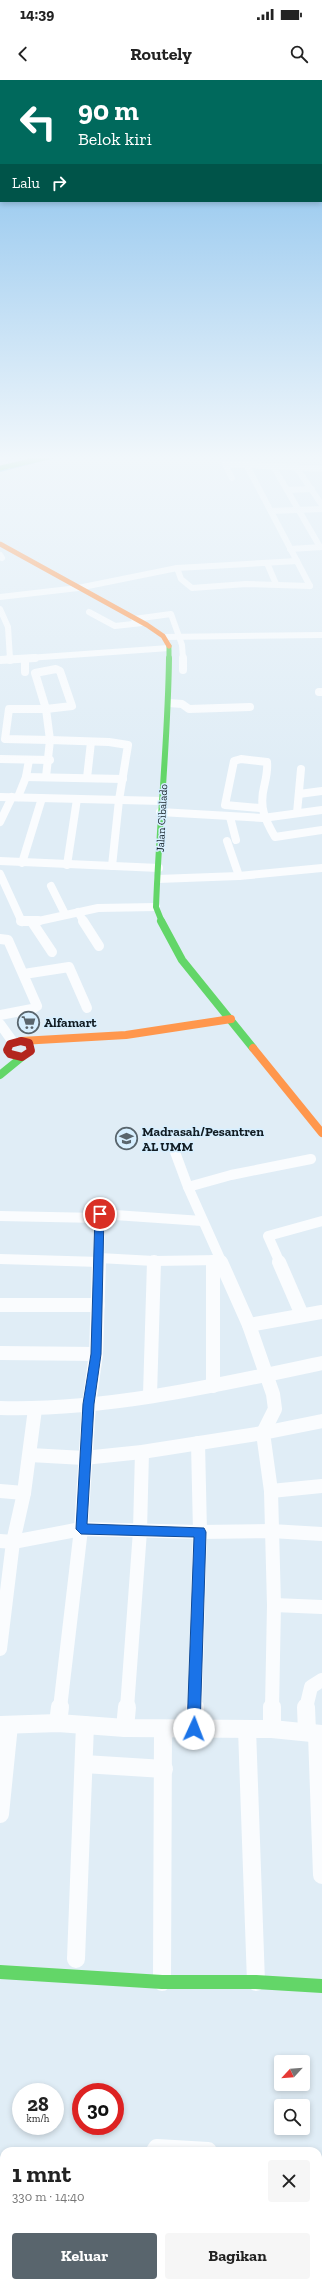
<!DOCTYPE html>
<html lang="id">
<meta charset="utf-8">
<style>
body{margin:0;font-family:"Zilla Slab",serif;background:#f6f6f6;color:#222;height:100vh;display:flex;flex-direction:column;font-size:15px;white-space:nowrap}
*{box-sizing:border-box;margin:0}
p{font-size:13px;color:#767676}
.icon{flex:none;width:22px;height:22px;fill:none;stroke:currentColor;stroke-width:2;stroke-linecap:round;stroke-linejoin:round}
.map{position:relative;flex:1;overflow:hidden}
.drawer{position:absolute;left:0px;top:2067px;width:322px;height:140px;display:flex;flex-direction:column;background:#fff;border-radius:12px 12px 0 0;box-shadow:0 2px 6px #0003}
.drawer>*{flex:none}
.top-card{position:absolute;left:0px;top:0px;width:322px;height:122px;box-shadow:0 2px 6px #0003;background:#00695c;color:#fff;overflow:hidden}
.needle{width:26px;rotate:244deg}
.controls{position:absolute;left:274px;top:1975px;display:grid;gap:8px}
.controls a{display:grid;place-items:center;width:36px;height:36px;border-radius:4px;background:#fff;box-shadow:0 2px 6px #0003;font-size:20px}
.speed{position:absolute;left:12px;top:2003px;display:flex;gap:8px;font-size:20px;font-weight:700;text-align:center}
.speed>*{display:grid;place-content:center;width:52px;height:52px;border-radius:50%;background:#fff;box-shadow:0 2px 6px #0003;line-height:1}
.speed small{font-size:10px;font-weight:400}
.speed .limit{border:6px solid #d22;background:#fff;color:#111}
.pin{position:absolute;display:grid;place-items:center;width:34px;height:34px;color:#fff;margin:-17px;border:2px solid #fff;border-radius:50%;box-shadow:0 1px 4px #0007}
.me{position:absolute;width:44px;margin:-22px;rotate:2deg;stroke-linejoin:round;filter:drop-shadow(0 0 3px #0008)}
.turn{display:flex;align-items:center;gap:14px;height:84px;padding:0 12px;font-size:18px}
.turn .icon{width:52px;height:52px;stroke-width:2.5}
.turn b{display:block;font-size:28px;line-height:34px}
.then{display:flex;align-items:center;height:38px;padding:0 12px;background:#0003;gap:8px;font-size:15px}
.round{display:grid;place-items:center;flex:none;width:42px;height:42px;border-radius:4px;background:#f6f6f6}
.head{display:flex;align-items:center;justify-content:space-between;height:68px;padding:0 12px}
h1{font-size:24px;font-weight:700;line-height:30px}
.primary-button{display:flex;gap:8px;margin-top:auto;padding:8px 12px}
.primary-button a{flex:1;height:46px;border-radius:4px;background:#59656d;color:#fff;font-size:16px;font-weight:700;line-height:46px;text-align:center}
.primary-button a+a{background:#f6f6f6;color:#222}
.status{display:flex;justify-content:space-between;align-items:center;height:28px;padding:0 20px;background:#fff;direction:ltr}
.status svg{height:11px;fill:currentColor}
header{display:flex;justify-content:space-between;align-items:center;height:52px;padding:0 12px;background:#fff;font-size:18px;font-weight:700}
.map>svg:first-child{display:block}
</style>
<div class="status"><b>14:39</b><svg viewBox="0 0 49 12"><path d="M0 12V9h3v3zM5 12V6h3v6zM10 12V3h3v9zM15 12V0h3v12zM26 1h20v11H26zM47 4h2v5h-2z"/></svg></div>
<header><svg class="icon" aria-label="back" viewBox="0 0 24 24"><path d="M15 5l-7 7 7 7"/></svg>Routely<svg class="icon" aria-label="search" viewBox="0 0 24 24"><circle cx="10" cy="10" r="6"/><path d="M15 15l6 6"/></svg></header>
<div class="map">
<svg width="322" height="2207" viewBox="0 0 322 2207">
<rect width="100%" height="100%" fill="#e0edf6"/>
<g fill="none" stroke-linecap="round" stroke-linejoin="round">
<polyline stroke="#78c3f0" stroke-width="2" points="0,391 55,377"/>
<g stroke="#fafcfe" stroke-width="6">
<polyline points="1,377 2,382 8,386"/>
<polyline points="246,384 310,506"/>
<polyline points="273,386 287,410 312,409"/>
<polyline points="296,387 322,425"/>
<polyline points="232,398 225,384 322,389"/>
<polyline points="287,410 320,467"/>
<polyline points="271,431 322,429"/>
<polyline points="290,469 322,467"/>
<polyline points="0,475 2,478"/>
<polyline points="267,483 276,504"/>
<polyline points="177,488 181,499 192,508 246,504 310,506"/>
<polyline points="0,517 78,508 177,488 297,481"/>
<polyline points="0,529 8,547 10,579"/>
<polyline points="89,532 115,546 142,543"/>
<polyline points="134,539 171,534 182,565 183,579"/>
<polyline points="164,557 322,555"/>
<polyline points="14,579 169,568"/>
</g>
<g stroke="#fafcfe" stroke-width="8">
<polyline points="10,578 10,580"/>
<polyline points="183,578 183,590"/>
<polyline points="25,579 25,592"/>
<polyline points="0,580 35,578"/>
<polygon points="56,589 60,591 72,626 46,629 35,593"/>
<polyline points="319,612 322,612"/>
<polyline points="169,623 182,624 189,629 250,627"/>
<polyline points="46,629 50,660"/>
<polyline points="46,629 9,629 5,659 50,660"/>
<polyline points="50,660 109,662 128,665 119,720 112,786"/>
<polyline points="0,679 50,680"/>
<polyline points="26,697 123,699"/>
<polyline points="46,697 50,660"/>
<polyline points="87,698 91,662"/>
<polyline points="299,714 322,711"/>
<polyline points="0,717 162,721"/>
<polyline points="18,717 26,697 29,680"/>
<path d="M260,728l-35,-3 9,-44 7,-2 26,3c1,9 -1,16 -3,25 -5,20 1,33 11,50l47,-7"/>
<polyline points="160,732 263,738 322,730"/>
<polyline points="297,733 301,689"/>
<polyline points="230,737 236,760"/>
<polyline points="0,742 12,717"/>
<polyline points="227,761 239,796"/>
<polyline points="0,781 159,788"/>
<polyline points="22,783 42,718"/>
<polyline points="67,785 77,719"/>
<polyline points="0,794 22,842"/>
<polyline points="158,799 239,796 322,788"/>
<polyline points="51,806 65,834"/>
<polyline points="78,832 84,842"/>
<polyline points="34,842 98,828 156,827"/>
</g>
<g stroke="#fafcfe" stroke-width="10">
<polyline points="21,841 38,841"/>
<polyline points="83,841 99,866"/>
<polyline points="32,842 52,872"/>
<polyline points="0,859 8,860 37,926 32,929 0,935"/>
<polyline points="24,894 69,887 87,928"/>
<polyline points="0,944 13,962"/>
<polyline points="175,1072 188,1107"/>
<polyline points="0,1136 99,1138"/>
<polyline points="99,1178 154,1181 219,1180"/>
<polyline points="0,1179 100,1182"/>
<polyline points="213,1180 213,1183"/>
<polyline points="99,1183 100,1134 202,1141"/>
<polyline points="154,1183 154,1181"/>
<polyline points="222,1183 188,1107 231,1095 311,1079"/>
<polyline points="280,1183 268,1156 322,1141"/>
</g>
<g stroke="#fafcfe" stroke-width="14">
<polyline points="213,1182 213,1306"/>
<polyline points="221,1182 249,1245 273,1314 275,1329 263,1353 271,1411 274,1525 272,1628"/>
<polyline points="279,1182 302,1235"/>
<polyline points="0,1225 98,1225"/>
<polyline points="249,1245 322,1232"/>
<polyline points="0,1273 96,1274"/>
<polyline points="150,1315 154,1182"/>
<path d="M0,1328c105,3 219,-23 322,-45"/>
<polyline points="30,1375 84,1378 142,1372 263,1353 322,1341"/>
<polyline points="0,1411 24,1413"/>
<polyline points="271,1411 322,1406"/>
<polyline points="0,1461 13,1462 81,1449 200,1452 271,1451 322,1454"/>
<polyline points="274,1525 322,1527"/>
<polyline points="0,1569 13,1462 24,1413 35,1329"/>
<polyline points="60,1628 81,1449 89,1324 96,1274 99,1182"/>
<polyline points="127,1628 140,1451 142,1372"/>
<polyline points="195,1628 200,1452 198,1363"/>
<polyline points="306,1628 311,1607 322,1600"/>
</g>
<g stroke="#fafcfe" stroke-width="18">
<polyline points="306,1627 307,1652"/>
<polyline points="58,1643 60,1627"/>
<polyline points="0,1645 58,1643 125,1648 272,1649 322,1654"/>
<polyline points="125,1648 127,1627"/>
<polyline points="194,1649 195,1627"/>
<polyline points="247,1649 256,1902"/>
<polyline points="272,1649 272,1627"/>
<polyline points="317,1654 322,1795"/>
<polyline points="84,1684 164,1689"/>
<polyline points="0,1734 9,1645"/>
<polyline points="76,1879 85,1645"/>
<polyline points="162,1902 163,1649"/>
<polyline points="155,2071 157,2068 208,2071"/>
<polyline points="318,2084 322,2085"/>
<polyline points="146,2203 148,2207"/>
<polyline points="244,2203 244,2207"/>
</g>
<g stroke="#63d668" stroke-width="5">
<polyline points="0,388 48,377"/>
<polyline points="169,579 169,566"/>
</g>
<path stroke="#63d668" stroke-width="6" d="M162,842l-6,-15c3,-83 12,-166 13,-249"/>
<g stroke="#63d668" stroke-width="8">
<polyline points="161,841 182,880 253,968"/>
<polyline points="0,995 22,977"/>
</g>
<polyline stroke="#63d668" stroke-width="14" points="0,1892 162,1902 256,1902 322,1906"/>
<polyline stroke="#ff974d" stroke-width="5" points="0,464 147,545 163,556 169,566"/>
<g stroke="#ff974d" stroke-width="8">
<polyline points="21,961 126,955 231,939"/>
<polyline points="253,968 322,1053"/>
</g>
<polygon stroke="#b3261e" stroke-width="8" points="21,961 29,963 31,971 22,977 10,974 7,970 10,964"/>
</g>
<linearGradient id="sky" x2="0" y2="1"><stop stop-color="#7bbaeb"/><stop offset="0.55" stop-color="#f1f7fb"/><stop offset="1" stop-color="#f1f7fb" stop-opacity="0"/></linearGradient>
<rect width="322" height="686" fill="url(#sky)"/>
<polygon fill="#1a73e8" stroke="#114b97" points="100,1130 104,1134 101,1274 94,1324 87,1444 204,1448 206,1452 200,1649 198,1653 194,1655 189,1653 187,1649 194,1457 81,1454 76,1449 83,1324 91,1274 95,1134"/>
<defs>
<symbol id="supermarket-ring" viewBox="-11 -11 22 22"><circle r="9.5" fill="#d7efff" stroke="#59656d" stroke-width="1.5"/><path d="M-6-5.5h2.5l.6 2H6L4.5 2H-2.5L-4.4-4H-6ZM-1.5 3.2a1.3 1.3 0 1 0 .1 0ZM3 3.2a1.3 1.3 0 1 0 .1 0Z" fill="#59656d"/></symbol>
<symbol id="school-ring" viewBox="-11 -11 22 22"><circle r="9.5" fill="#d7efff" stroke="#59656d" stroke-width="1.5"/><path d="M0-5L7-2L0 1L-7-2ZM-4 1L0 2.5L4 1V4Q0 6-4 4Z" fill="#59656d"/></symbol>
</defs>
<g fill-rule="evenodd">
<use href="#supermarket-ring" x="16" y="930" width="25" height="25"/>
<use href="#school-ring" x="114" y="1046" width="25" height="25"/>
</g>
<g text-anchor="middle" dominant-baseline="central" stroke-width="3" stroke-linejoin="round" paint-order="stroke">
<g font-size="11" fill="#111c23" stroke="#d7efff">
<text transform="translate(162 738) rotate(-87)">Jalan Cibalado</text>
</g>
<g font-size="13" font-weight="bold" fill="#111c23" stroke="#d7efff" text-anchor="start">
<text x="44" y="942">Alfamart</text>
<text x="142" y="1051">Madrasah/Pesantren<tspan x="142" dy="15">AL UMM</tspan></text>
</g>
</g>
</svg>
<div class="controls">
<a><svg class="needle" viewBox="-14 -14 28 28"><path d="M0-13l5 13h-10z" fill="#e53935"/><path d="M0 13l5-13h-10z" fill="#767676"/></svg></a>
<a><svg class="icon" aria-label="search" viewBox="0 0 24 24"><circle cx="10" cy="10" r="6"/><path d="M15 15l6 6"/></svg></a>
</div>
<div class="speed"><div>28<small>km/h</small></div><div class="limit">30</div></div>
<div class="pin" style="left:100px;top:1134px;background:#d93025"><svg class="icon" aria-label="arrive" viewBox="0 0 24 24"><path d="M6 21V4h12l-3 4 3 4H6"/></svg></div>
<svg class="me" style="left:194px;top:1649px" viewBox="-20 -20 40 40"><circle r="19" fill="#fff"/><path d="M0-13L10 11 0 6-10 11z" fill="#1a73e8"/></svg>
<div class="top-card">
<div class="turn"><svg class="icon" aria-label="left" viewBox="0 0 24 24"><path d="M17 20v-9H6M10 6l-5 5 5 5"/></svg><div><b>90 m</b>Belok kiri</div></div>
<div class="then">Lalu<svg class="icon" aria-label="right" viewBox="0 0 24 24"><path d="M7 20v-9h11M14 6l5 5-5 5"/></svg></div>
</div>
<section class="drawer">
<div class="head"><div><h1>1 mnt</h1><p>330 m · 14:40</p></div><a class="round"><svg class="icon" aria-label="close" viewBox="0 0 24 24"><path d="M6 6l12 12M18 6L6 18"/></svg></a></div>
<div class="primary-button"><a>Keluar</a><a>Bagikan</a></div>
</section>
</div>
